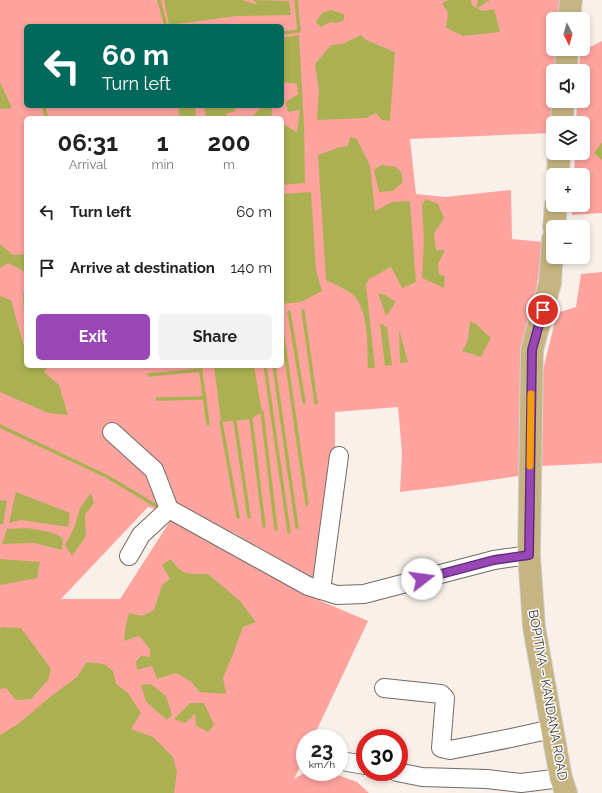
<!DOCTYPE html>
<meta charset="utf-8">
<style>
body{margin:0;font-family:Raleway,sans-serif;background:#f2f2f2;color:#222;height:100vh;display:flex;flex-direction:column;font-size:15px;white-space:nowrap}
*{box-sizing:border-box;margin:0}
p{font-size:13px;color:#767676}
.icon{flex:none;width:22px;height:22px;fill:none;stroke:currentColor;stroke-width:2;stroke-linecap:round;stroke-linejoin:round}
.map{position:relative;flex:1;overflow:hidden}
.panel{position:absolute;left:24px;top:116px;width:260px;height:252px;display:flex;flex-direction:column;background:#fff;border-radius:6px;box-shadow:0 2px 6px #0003}
.panel>*{flex:none}
.banner{position:absolute;left:24px;top:24px;width:260px;height:84px;border-radius:6px;box-shadow:0 2px 6px #0003;background:#00695c;color:#fff;overflow:hidden}
.needle{width:26px;rotate:174deg}
.buttons{position:absolute;left:546px;top:12px;display:grid;gap:8px}
.buttons a{display:grid;place-items:center;width:44px;height:44px;border-radius:6px;background:#fff;box-shadow:0 2px 6px #0003;font-size:20px}
.speed{position:absolute;left:296px;top:729px;display:flex;gap:8px;font-size:20px;font-weight:700;text-align:center}
.speed>*{display:grid;place-content:center;width:52px;height:52px;border-radius:50%;background:#fff;box-shadow:0 2px 6px #0003;line-height:1}
.speed small{font-size:10px;font-weight:400}
.speed .limit{border:6px solid #d22;background:#fff;color:#111}
.pin{position:absolute;display:grid;place-items:center;width:34px;height:34px;color:#fff;margin:-17px;border:2px solid #fff;border-radius:50%;box-shadow:0 1px 4px #0007}
.me{position:absolute;width:44px;margin:-22px;rotate:75deg;stroke-linejoin:round;filter:drop-shadow(0 0 3px #0008)}
.turn{display:flex;align-items:center;gap:14px;height:84px;padding:0 12px;font-size:18px}
.turn .icon{width:52px;height:52px;stroke-width:2.5}
.turn b{display:block;font-size:28px;line-height:34px}
.eta{display:flex;justify-content:space-evenly;align-items:center;height:68px;text-align:center}
.eta b{font-size:24px;font-weight:700;line-height:28px}
.primary-button{display:flex;gap:8px;margin-top:auto;padding:8px 12px}
.primary-button a{flex:1;height:46px;border-radius:6px;background:#9947b6;color:#fff;font-size:16px;font-weight:700;line-height:46px;text-align:center}
.primary-button a+a{background:#f2f2f2;color:#222}
ul{padding:0;list-style:none}
li{display:flex;align-items:center;gap:12px;height:56px;padding:0 12px}
li div{flex:1}
li b{display:block;font-size:15px}
li em{font-style:normal}
.map>svg:first-child{display:block}
</style>
<div class="map">
<svg width="602" height="793" viewBox="0 0 602 793">
<rect width="100%" height="100%" fill="#f9f1e9"/>
<g fill="#fea39e" fill-rule="evenodd">
<path d="M0,0h562l-2,19h-7v30h5l-2,22h-3v30h1l-2,32 -142,6 6,55 29,3 66,-7 1,49 32,3 -10,63 -9,170 -75,11 -50,6 2,-39 -4,-46 -63,5v37l-18,133 -6,-2 -77,-47 -86,-26 -87,92h59l52,-81 142,80 54,23 -55,117h-8v18l-11,23 12,-7h23l28,10 12,11h-369zM26,26h256v80h-256zM26,118h256v248h-256z"/>
<polygon points="602,41 602,213 572,215 572,205 583,205 583,175 574,175 575,153 583,153 583,123 576,123 577,101 583,101 583,71 579,71 580,52"/>
<polygon points="602,272 602,463 542,466 542,374 557,313 576,307 581,274"/>
</g>
<g fill="#abb152">
<polygon points="164,0 242,0 258,5 253,0 289,1 291,15 237,16 169,25"/>
<polygon points="449,0 471,0 472,5 476,8 478,0 490,0 477,8 482,11 494,9 500,32 463,36 446,28 448,13 442,3"/>
<polygon points="331,10 344,14 344,20 337,23 330,22 321,27 316,22 322,13"/>
<polygon points="299,35 304,125 305,183 282,185 282,179 284,178 283,124 297,132 300,110 288,112 286,102 298,94 297,84 282,82 282,38"/>
<polygon points="361,35 366,40 395,52 390,121 382,120 376,113 366,118 317,120 319,91 315,64 331,45 342,44"/>
<polygon points="0,82 12,108 0,109"/>
<polygon points="178,106 195,106 196,118 179,118"/>
<polygon points="204,106 236,106 235,111 225,114 231,118 206,118"/>
<polygon points="263,106 271,106 272,111 271,118 250,118"/>
<path d="M350,137l7,2 13,27 5,45 17,-9 18,-1 6,81 -14,6 -11,-21 -22,12 -3,6 9,83h-7c-1,-21 1,-52 -12,-70 -7,-8 -20,-13 -30,-18l-8,-125 22,-8 8,-1z"/>
<polygon points="602,142 602,160 594,153"/>
<polygon points="381,165 396,167 401,172 403,182 393,191 379,192 374,170"/>
<polygon points="311,192 316,270 322,291 301,302 282,304 282,194"/>
<polygon points="426,199 438,204 444,218 434,234 436,250 445,250 438,264 439,274 445,276 444,288 422,278 424,240 422,205"/>
<polygon points="0,244 13,255 26,254 26,275 22,270 8,263 0,268"/>
<polygon points="23,293 26,295 26,333 25,332"/>
<polygon points="378,293 385,295 396,302 386,316"/>
<polygon points="0,296 11,300 26,354 26,366 48,366 44,372 59,385 68,415 48,413 0,392"/>
<path d="M470,321l6,3 15,14 -10,19 -19,-6c7,-9 7,-18 8,-30z"/>
<polygon points="380,323 387,327 392,365 385,366"/>
<polygon points="399,329 408,362 400,363"/>
<polygon points="214,366 254,366 262,412 251,419 221,422"/>
<polygon points="16,492 70,513 68,527 21,520 9,523"/>
<polygon points="91,493 94,503 85,515 86,536 72,556 65,545 74,528 80,508"/>
<polygon points="0,500 7,501 3,525 0,524"/>
<polygon points="28,528 50,532 63,538 62,550 34,543 2,544 7,529"/>
<polygon points="0,559 40,562 37,578 0,585"/>
<path d="M171,559c11,17 18,15 37,15l31,26 17,22 -13,5 -10,27 -10,24 3,16 -26,-2 -10,-11 -14,-8 -19,6 -5,-13 -15,4 -1,-9 5,-5 9,1v-8l-11,-13 -15,5 2,-17 3,-11 13,3 12,-6 8,-25 8,-6 -8,-14z"/>
<polygon points="3,627 21,628 51,669 48,680 31,699 16,700 6,688 0,689 0,628"/>
<polygon points="87,662 104,664 113,671 116,684 128,693 141,713 131,729 153,737 173,757 177,772 174,793 0,793 0,735 18,724 50,697 77,677"/>
<polygon points="151,684 166,696 172,715 167,720 146,702 141,685"/>
<polygon points="190,703 204,703 214,725 208,732 196,726 195,714 185,723 174,719"/>
</g>
<g fill="none" stroke-linecap="round" stroke-linejoin="round">
<g stroke="#abb152" stroke-width="3.5">
<polyline points="159,0 166,26"/>
<polyline points="282,33 299,31 296,0"/>
<polyline points="43,106 47,118"/>
<polyline points="303,311 316,403"/>
<polyline points="289,312 304,402"/>
<polyline points="282,330 307,504"/>
<polyline points="200,366 208,424"/>
<polyline points="265,366 289,532"/>
<polyline points="274,366 297,527"/>
<polyline points="149,375 201,370"/>
<polyline points="157,399 205,398"/>
<polyline points="262,412 276,529"/>
<polyline points="251,419 264,526"/>
<polyline points="235,421 249,517"/>
<polyline points="221,422 238,517"/>
<polyline points="0,426 108,477 158,507"/>
</g>
<defs>
<g id="minor">
<polyline points="112,432 154,470 169,509 308,586 337,595 364,594 494,560 529,555"/>
<polyline points="129,556 141,535 169,509"/>
<polyline points="321,590 339,456"/>
<polyline points="384,688 441,694 445,698 441,748 450,750 511,738 552,729"/>
<polyline points="347,762 365,765"/>
<polyline points="397,772 422,777 487,779 521,783 561,778"/>
</g>
<g id="major">
<polyline points="569,19 571,0"/>
<polyline points="566,71 567,49"/>
<polyline points="562,123 563,101"/>
<polyline points="558,175 559,153"/>
<polyline points="554,227 556,205"/>
<polyline points="553,239 550,283 532,350 529,555 534,627 561,778 566,793"/>
</g>
</defs>
<use href="#minor" stroke="#726b65" stroke-width="20"/>
<use href="#major" stroke="#d3d2d2" stroke-width="24"/>
<use href="#minor" stroke="#fff" stroke-width="18"/>
<use href="#major" stroke="#c6b582" stroke-width="22"/>
</g>
<g fill="none" stroke-linecap="round" stroke-linejoin="round">
<defs>
<polyline id="route" points="422,579 494,560 529,555 532,350 543,310"/>
</defs>
<use href="#route" stroke="#632e76" stroke-width="10"/>
<use href="#route" stroke="#9947b6" stroke-width="7"/>
<polyline stroke="#f59e0b" stroke-width="7" points="530,466 531,394"/>
</g>
<g text-anchor="middle" dominant-baseline="central" stroke-width="3" stroke-linejoin="round" paint-order="stroke">
<g font-size="13" fill="#373431" stroke="#fff">
<text transform="translate(548 695) rotate(80)">BOPITIYA – KANDANA ROAD</text>
</g>
</g>
</svg>
<div class="buttons">
<a><svg class="needle" viewBox="-14 -14 28 28"><path d="M0-13l5 13h-10z" fill="#e53935"/><path d="M0 13l5-13h-10z" fill="#767676"/></svg></a>
<a><svg class="icon" aria-label="sound" viewBox="0 0 24 24"><path d="M4 9h4l5-4v14l-5-4H4zM17 9q2 3 0 6"/></svg></a>
<a><svg class="icon" aria-label="layers" viewBox="0 0 24 24"><path d="M12 4l9 5-9 5-9-5zM3 14l9 5 9-5"/></svg></a>
<a>+</a>
<a>−</a>
</div>
<div class="speed"><div>23<small>km/h</small></div><div class="limit">30</div></div>
<div class="pin" style="left:543px;top:310px;background:#d93025"><svg class="icon" aria-label="arrive" viewBox="0 0 24 24"><path d="M6 21V4h12l-3 4 3 4H6"/></svg></div>
<svg class="me" style="left:422px;top:579px" viewBox="-20 -20 40 40"><circle r="19" fill="#fff"/><path d="M0-13L10 11 0 6-10 11z" fill="#9947b6"/></svg>
<div class="banner">
<div class="turn"><svg class="icon" aria-label="left" viewBox="0 0 24 24"><path d="M17 20v-9H6M10 6l-5 5 5 5"/></svg><div><b>60 m</b>Turn left</div></div>
</div>
<section class="panel">
<div class="eta">
<div><b>06:31</b><p>Arrival</p></div>
<div><b>1</b><p>min</p></div>
<div><b>200</b><p>m</p></div>
</div>
<ul>
<li><svg class="icon" aria-label="left" viewBox="0 0 24 24"><path d="M17 20v-9H6M10 6l-5 5 5 5"/></svg><div><b>Turn left</b></div><em>60 m</em></li>
<li><svg class="icon" aria-label="arrive" viewBox="0 0 24 24"><path d="M6 21V4h12l-3 4 3 4H6"/></svg><div><b>Arrive at destination</b></div><em>140 m</em></li>
</ul>
<div class="primary-button"><a>Exit</a><a>Share</a></div>
</section>
</div>
